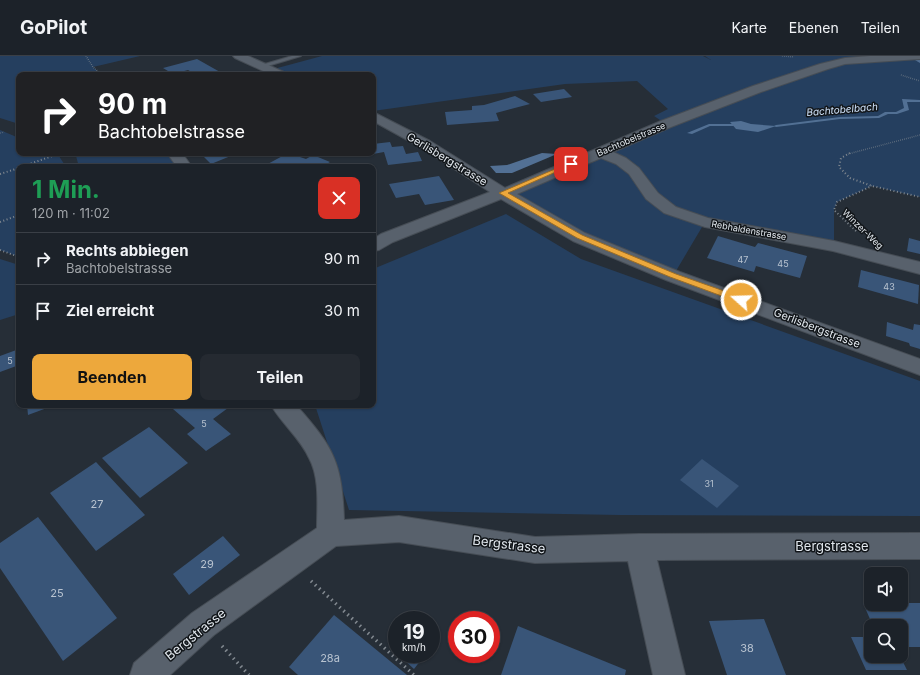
<!DOCTYPE html>
<html lang="de">
<meta charset="utf-8">
<style>
body{margin:0;font-family:Inter,sans-serif;background:#252a31;color:#f1f3f6;height:100vh;display:flex;flex-direction:column;font-size:15px;white-space:nowrap}
*{box-sizing:border-box;margin:0}
p{font-size:13px;color:#a0a4a8}
.icon{flex:none;width:22px;height:22px;fill:none;stroke:currentColor;stroke-width:2;stroke-linecap:round;stroke-linejoin:round}
.map{position:relative;flex:1;overflow:hidden}
.side{position:absolute;left:16px;top:108px;width:360px;height:244px;display:flex;flex-direction:column;background:#1c2229;border-radius:8px;box-shadow:0 1px 3px #0004,0 0 0 1px #3a3f46}
.side>*{flex:none}
.hud{position:absolute;left:16px;top:16px;width:360px;height:84px;border-radius:8px;box-shadow:0 1px 3px #0004,0 0 0 1px #3a3f46;background:#202124;color:#fff;overflow:hidden}
.fabs{position:absolute;left:864px;top:511px;display:grid;gap:8px}
.fabs a{display:grid;place-items:center;width:44px;height:44px;border-radius:8px;background:#1c2229;box-shadow:0 1px 3px #0004,0 0 0 1px #3a3f46;font-size:20px}
.speed{position:absolute;left:388px;top:555px;display:flex;gap:8px;font-size:20px;font-weight:700;text-align:center}
.speed>*{display:grid;place-content:center;width:52px;height:52px;border-radius:50%;background:#1c2229;box-shadow:0 1px 3px #0004,0 0 0 1px #3a3f46;line-height:1}
.speed small{font-size:10px;font-weight:400}
.speed .limit{border:6px solid #d22;background:#fff;color:#111}
.pin{position:absolute;display:grid;place-items:center;width:34px;height:34px;color:#fff;margin:-17px;border-radius:8px;box-shadow:0 2px 6px #0006}
.me{position:absolute;width:44px;margin:-22px;rotate:290deg;stroke-linejoin:round;filter:drop-shadow(0 0 3px #0008)}
.turn{display:flex;align-items:center;gap:14px;height:84px;padding:0 16px;font-size:18px}
.turn .icon{width:52px;height:52px;stroke-width:2.5}
.turn b{display:block;font-size:28px;line-height:34px}
.round{display:grid;place-items:center;flex:none;width:42px;height:42px;border-radius:8px;background:#252a31}
.head{display:flex;align-items:center;justify-content:space-between;height:68px;padding:0 16px}
h1{font-size:24px;font-weight:700;line-height:30px;color:#1e9e55}
.action{display:flex;gap:8px;margin-top:auto;padding:8px 16px}
.action a{flex:1;height:46px;border-radius:8px;background:#eda83c;color:#111;font-size:16px;font-weight:700;line-height:46px;text-align:center}
.action a+a{background:#252a31;color:#f1f3f6}
ul{padding:0;list-style:none}
li{display:flex;align-items:center;gap:12px;height:52px;padding:0 16px;border-top:1px solid #3a3f46}
li div{flex:1}
li b{display:block;font-size:15px}
li em{font-style:normal}
header{display:flex;align-items:center;gap:24px;box-sizing:border-box;height:56px;padding:0 20px;background:#1c2229;border-bottom:1px solid #3a3f46}
header strong{font-size:19px}
nav{display:flex;gap:22px;margin-inline-start:auto;font-size:14px}
.map>svg:first-child{display:block}
</style>
<header>
<strong>GoPilot</strong>
<nav><a>Karte</a><a>Ebenen</a><a>Teilen</a></nav>
</header>
<div class="map">
<svg width="920" height="619" viewBox="0 0 920 619">
<rect width="100%" height="100%" fill="#262e37"/>
<g fill="#253f5f">
<polygon points="0,0 140,0 93,11 102,19 19,19 19,68 0,62"/>
<polygon points="322,0 703,0 711,4 705,0 920,0 920,141 872,130 837,146 834,154 834,190 705,166 673,220 503,137 666,68 654,60 668,53 637,25 565,28 373,55 373,19 282,19 270,14"/>
<polygon points="0,74 19,82 19,97 57,97 66,111 19,111 19,201 0,194"/>
<polygon points="73,97 174,97 185,111 79,111 76,100"/>
<polygon points="506,158 581,203 920,325 920,460 620,459 349,454 315,349 373,349 373,213"/>
<polygon points="0,203 19,209 19,258 0,264"/>
</g>
<g fill="#527094">
<polygon points="741,65 751,68 776,70 758,76 736,73 730,66"/>
<polygon points="542,97 557,98 512,117 496,117 490,110 507,109"/>
</g>
<g fill="none" stroke-linecap="round" stroke-linejoin="round">
<g fill="#527094" fill-rule="evenodd">
<polygon points="915,2 920,4 920,7 915,4"/>
<polygon points="902,43 920,44 920,46 907,46 909,54 897,58 888,58 879,62 840,63 776,71 774,70 776,69 840,61 878,60 885,56 896,56 904,52"/>
<polygon points="709,68 733,68 735,69 733,70 710,70 692,78 687,77"/>
</g>
</g>
<g fill="#395578">
<polygon points="197,3 220,16 210,19 197,19 188,14 173,18 163,12"/>
<polygon points="564,33 572,41 541,46 533,38"/>
<polygon points="515,40 530,48 496,57 499,65 447,69 445,56 472,54 472,50 484,49"/>
<polygon points="390,86 392,91 403,90 406,98 418,96 422,105 388,109 384,96 373,98 373,88"/>
<polygon points="205,97 238,97 211,108 203,100 208,99"/>
<polygon points="288,97 306,103 313,99 330,106 321,111 296,111 291,109 288,111 264,110"/>
<polygon points="351,97 371,97 371,98 352,100"/>
<polygon points="439,120 454,144 425,149 419,138 396,142 389,128"/>
<polygon points="718,180 755,191 758,187 807,200 800,222 756,210 754,216 707,202"/>
<polygon points="909,182 920,185 920,198 907,195"/>
<polygon points="861,214 919,229 918,248 858,231"/>
<polygon points="887,266 913,274 914,268 920,269 920,293 910,290 909,287 886,280"/>
<polygon points="19,293 19,309 0,316 0,300"/>
<polygon points="27,349 55,349 28,359"/>
<polygon points="180,349 224,349 228,352 213,363 231,378 206,395 187,378 195,372 173,353"/>
<polygon points="149,371 188,407 140,442 102,402"/>
<polygon points="702,403 739,430 717,452 680,424"/>
<polygon points="96,406 145,459 96,495 50,437"/>
<polygon points="38,461 117,562 63,605 0,512 0,487"/>
<polygon points="223,480 240,499 189,539 173,518"/>
<polygon points="863,547 920,547 920,591 901,591 901,570 873,570"/>
<polygon points="334,559 407,619 298,619 289,611"/>
<polygon points="764,563 786,619 727,619 709,565"/>
<polygon points="518,570 626,614 625,619 501,619"/>
<polygon points="851,581 871,581 871,600 900,600 907,614 866,614"/>
<polygon points="408,598 421,598 424,600 414,613 403,603"/>
</g>
<g fill="none" stroke-linecap="round" stroke-linejoin="round">
<defs>
<polygon id="lane" points="292,0 301,0 261,12 258,10"/>
<g id="street">
<polygon points="233,0 248,0 286,17 288,19 272,19 235,2"/>
<polygon points="870,0 920,0 920,3 845,8 828,13 761,36 671,71 613,96 626,102 639,112 658,137 676,151 708,162 834,185 920,206 920,218 833,195 705,171 664,157 646,143 629,118 616,108 601,102 517,138 585,177 680,216 920,303 920,319 666,224 573,185 501,143 393,186 379,194 373,195 373,183 381,178 490,136 420,91 373,65 373,56 430,85 505,132 661,65 753,30 820,8 845,2"/>
<polygon points="167,97 182,97 192,111 177,111"/>
<path d="M271,349h25c38,43 46,57 48,115l55,-4 136,21 104,-3 281,-1v26l-263,1 28,115h-32l-25,-114 -93,2 -136,-21 -63,4 -122,89 -44,40h-40l4,-12 58,-50 125,-85c0,-23 3,-50 -8,-70 -9,-20 -27,-34 -38,-53z"/>
</g>
</defs>
<use href="#lane" stroke="#464d55" stroke-width="2"/>
<use href="#street" stroke="#464d55" stroke-width="2"/>
<g stroke="#828990" stroke-width="1.5" stroke-dasharray="0.5 1.5" stroke-linecap="butt">
<polyline points="86,0 93,11 102,19"/>
<polyline points="782,0 794,1"/>
<polyline points="901,19 920,25"/>
<polyline points="0,77 4,76"/>
<polyline points="848,98 920,79"/>
</g>
<g stroke="#828990" stroke-width="2" stroke-dasharray="1 2.5" stroke-linecap="butt">
<polyline points="850,97 841,102 839,111 850,122 872,130 920,141"/>
<polyline points="21,111 58,98"/>
<polyline points="0,118 19,112"/>
<polyline points="0,166 19,159"/>
<polyline points="856,175 834,154 837,146 872,130"/>
<polyline points="0,194 19,201"/>
</g>
<g stroke="#828990" stroke-width="3.5" stroke-dasharray="1.5 4" stroke-linecap="butt">
<polyline points="311,525 414,619"/>
<polyline points="222,590 249,619"/>
</g>
<use href="#lane" fill="#58616c" fill-rule="evenodd"/>
<use href="#street" fill="#58616c" fill-rule="evenodd"/>
</g>
<polygon fill="#eda83c" stroke="#9a6d27" points="569,107 574,108 508,137 582,179 676,218 744,242 744,246 738,246 670,221 577,182 499,137"/>
<g text-anchor="middle" dominant-baseline="central" stroke-width="3" stroke-linejoin="round" paint-order="stroke">
<g font-size="9" fill="#e2e8ee" stroke="#12161a">
<text transform="translate(631 83) rotate(-23)">Bachtobelstrasse</text>
<text transform="translate(863 173) rotate(44)">Winzer-Weg</text>
<text transform="translate(749 174) rotate(10)">Rebhaldenstrasse</text>
</g>
<g font-size="9" fill="#b8c3d0">
<text x="743" y="203">47</text>
<text x="783" y="207">45</text>
<text x="889" y="230">43</text>
<text x="10" y="304">5</text>
<text x="204" y="367">5</text>
<text x="709" y="427">31</text>
</g>
<g font-size="10" font-style="italic" fill="#d1e4fc" stroke="#12161a">
<text transform="translate(842 53) rotate(-5)">Bachtobelbach</text>
</g>
<g font-size="11" fill="#e2e8ee" stroke="#12161a">
<text transform="translate(447 103) rotate(31)">Gerlisbergstrasse</text>
<text transform="translate(817 272) rotate(21)">Gerlisbergstrasse</text>
</g>
<g font-size="11" fill="#b8c3d0">
<text x="97" y="448">27</text>
<text x="207" y="508">29</text>
<text x="57" y="537">25</text>
<text x="747" y="592">38</text>
<text x="330" y="602">28a</text>
</g>
<g font-size="13" fill="#e2e8ee" stroke="#12161a">
<text transform="translate(509 488) rotate(7)">Bergstrasse</text>
<text x="832" y="490">Bergstrasse</text>
<text transform="translate(195 578) rotate(-39)">Bergstrasse</text>
</g>
</g>
</svg>
<div class="fabs">
<a><svg class="icon" aria-label="sound" viewBox="0 0 24 24"><path d="M4 9h4l5-4v14l-5-4H4zM17 9q2 3 0 6"/></svg></a>
<a><svg class="icon" aria-label="search" viewBox="0 0 24 24"><circle cx="10" cy="10" r="6"/><path d="M15 15l6 6"/></svg></a>
</div>
<div class="speed"><div>19<small>km/h</small></div><div class="limit">30</div></div>
<div class="pin" style="left:571px;top:108px;background:#d93025"><svg class="icon" aria-label="arrive" viewBox="0 0 24 24"><path d="M6 21V4h12l-3 4 3 4H6"/></svg></div>
<svg class="me" style="left:741px;top:244px" viewBox="-20 -20 40 40"><circle r="17" fill="#eda83c" stroke="#fff" stroke-width="3"/><path d="M0-11L8 9 0 5-8 9z" fill="#fff"/></svg>
<div class="hud">
<div class="turn"><svg class="icon" aria-label="right" viewBox="0 0 24 24"><path d="M7 20v-9h11M14 6l5 5-5 5"/></svg><div><b>90 m</b>Bachtobelstrasse</div></div>
</div>
<section class="side">
<div class="head"><div><h1>1 Min.</h1><p>120 m · 11:02</p></div><a class="round" style="background:#d93025;color:#fff"><svg class="icon" aria-label="close" viewBox="0 0 24 24"><path d="M6 6l12 12M18 6L6 18"/></svg></a></div>
<ul>
<li><svg class="icon" aria-label="right" viewBox="0 0 24 24"><path d="M7 20v-9h11M14 6l5 5-5 5"/></svg><div><b>Rechts abbiegen</b><p>Bachtobelstrasse</p></div><em>90 m</em></li>
<li><svg class="icon" aria-label="arrive" viewBox="0 0 24 24"><path d="M6 21V4h12l-3 4 3 4H6"/></svg><div><b>Ziel erreicht</b></div><em>30 m</em></li>
</ul>
<div class="action"><a>Beenden</a><a>Teilen</a></div>
</section>
</div>
